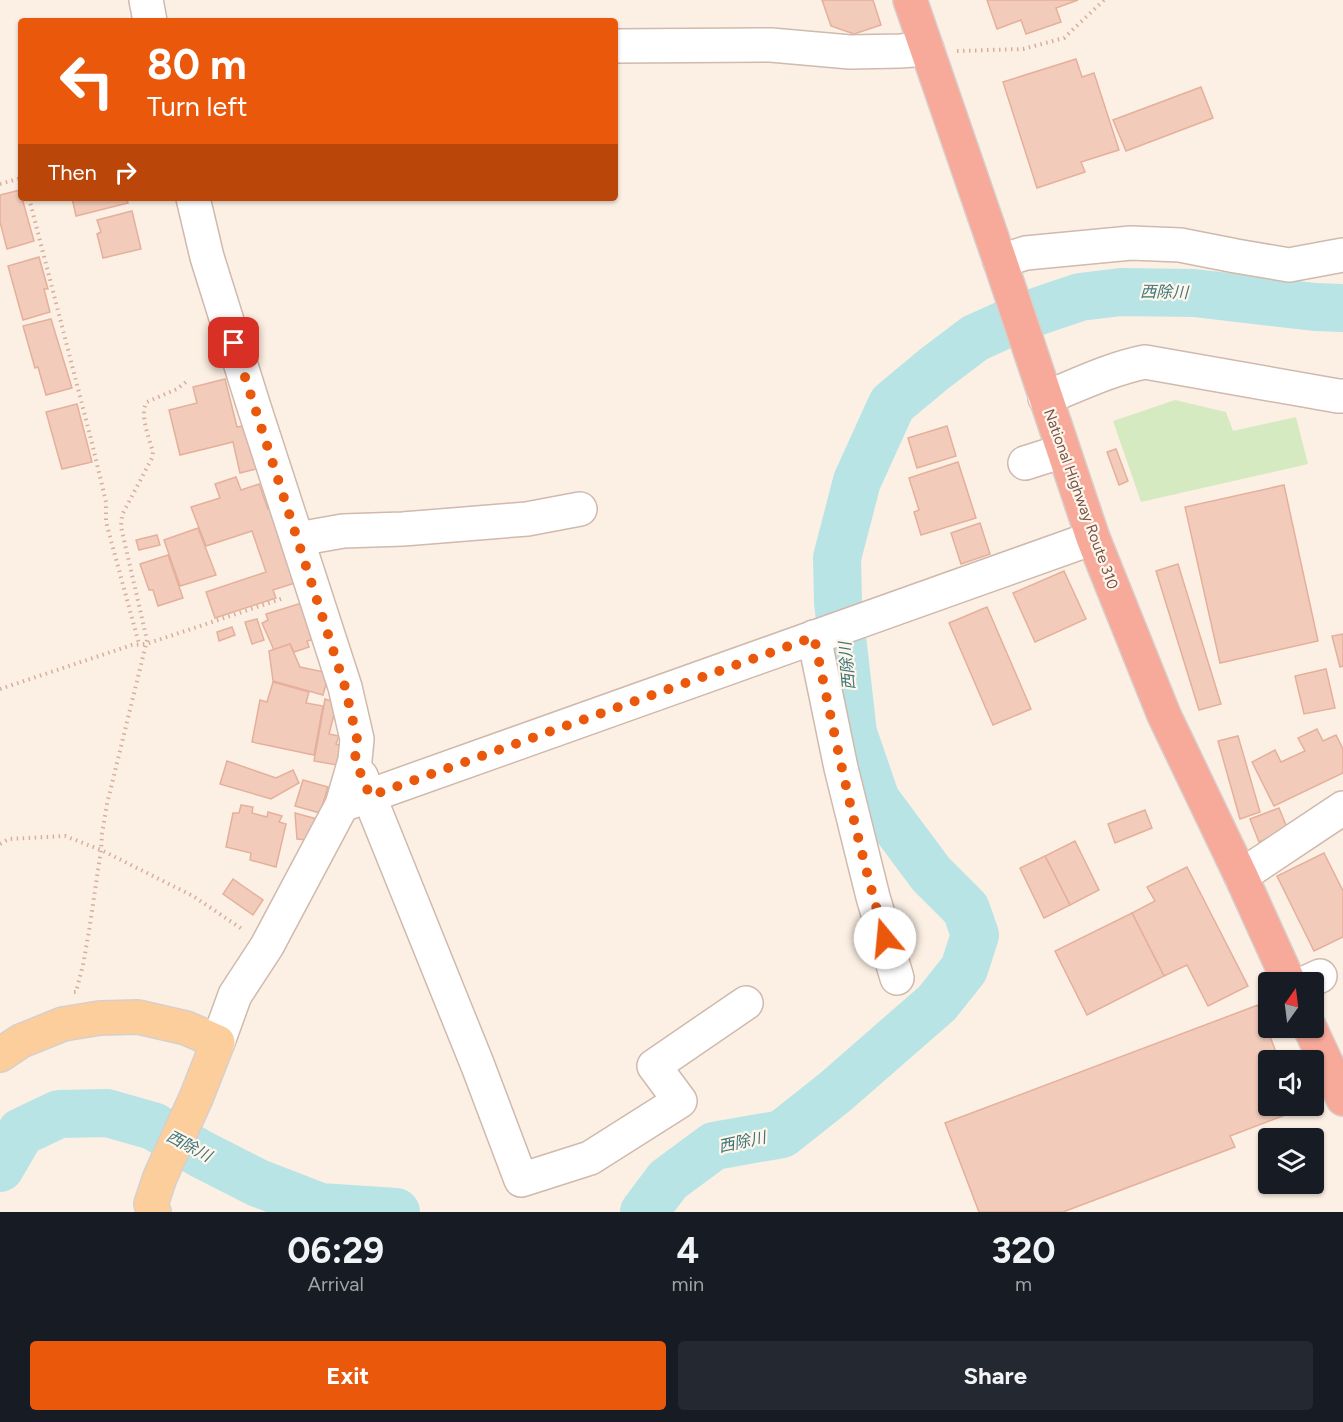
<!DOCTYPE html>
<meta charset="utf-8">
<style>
body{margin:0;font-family:Figtree,"Noto Sans JP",sans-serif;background:#242831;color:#f1f3f6;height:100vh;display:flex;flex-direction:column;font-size:22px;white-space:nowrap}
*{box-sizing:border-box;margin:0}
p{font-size:20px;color:#9ea1a6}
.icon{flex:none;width:33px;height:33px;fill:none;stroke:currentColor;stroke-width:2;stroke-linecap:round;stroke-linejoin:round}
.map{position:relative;height:1212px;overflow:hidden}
.panel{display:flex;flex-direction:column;background:#171b24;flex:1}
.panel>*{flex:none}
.guide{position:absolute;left:18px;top:18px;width:600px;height:183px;border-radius:6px;box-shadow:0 2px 4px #0004;background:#ea580c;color:#fff;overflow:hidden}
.needle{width:39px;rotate:14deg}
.tools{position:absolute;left:1258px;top:972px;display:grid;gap:12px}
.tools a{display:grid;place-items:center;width:66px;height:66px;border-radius:6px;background:#171b24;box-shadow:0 2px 4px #0004;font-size:30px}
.pin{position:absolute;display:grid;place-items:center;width:51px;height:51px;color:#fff;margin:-26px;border-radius:12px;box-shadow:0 3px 9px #0006}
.me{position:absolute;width:66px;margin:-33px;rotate:343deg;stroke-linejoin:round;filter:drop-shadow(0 0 4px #0008)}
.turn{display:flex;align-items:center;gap:21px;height:126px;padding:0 30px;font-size:27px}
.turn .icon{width:78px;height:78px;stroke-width:2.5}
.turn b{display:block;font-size:42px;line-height:51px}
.then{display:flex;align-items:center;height:57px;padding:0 30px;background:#0003;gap:12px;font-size:22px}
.eta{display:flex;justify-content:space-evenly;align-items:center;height:102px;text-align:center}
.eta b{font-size:36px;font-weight:700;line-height:42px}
.action{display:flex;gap:12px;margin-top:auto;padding:12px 30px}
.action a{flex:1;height:69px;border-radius:6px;background:#ea580c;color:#fff;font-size:24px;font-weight:700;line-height:69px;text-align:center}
.action a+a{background:#242831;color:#f1f3f6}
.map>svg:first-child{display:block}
</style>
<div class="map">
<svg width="1343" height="1212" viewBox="0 0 1343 1212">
<rect width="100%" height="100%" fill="#fcf0e4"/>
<polygon fill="#d6eac2" points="1175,400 1226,412 1233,431 1296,417 1308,464 1141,502 1113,421"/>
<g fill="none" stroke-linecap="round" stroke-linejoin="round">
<g stroke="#b8e4e6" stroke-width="48">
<polyline points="0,1168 21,1132 59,1114 107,1113 153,1126 201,1154 258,1183 320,1207 396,1212"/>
<polyline points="644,1212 668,1180 714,1146 782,1134 835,1092 937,1003 964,969 975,935 966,909 931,874 876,800 853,733 838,602 837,558 857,481 892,404 934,369 975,338 1024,316 1080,297 1121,292 1194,293 1315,307 1343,308"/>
</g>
</g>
<g fill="#f2cbbb" stroke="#e5b09b" stroke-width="1.5">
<polygon points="822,0 873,0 881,25 854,34 831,26"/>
<polygon points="987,0 1078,0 1056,8 1061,22 1026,34 1021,20 997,29"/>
<polygon points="1076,59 1082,77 1094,73 1119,150 1081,162 1085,172 1037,188 1003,82"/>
<polygon points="1201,87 1213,118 1126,151 1113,120"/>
<polygon points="20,190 21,198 22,198 34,241 7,249 0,222 0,195"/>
<polygon points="72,198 126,198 128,203 76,216"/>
<polygon points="132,211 141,249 103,258 97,234 101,232 97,220"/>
<polygon points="39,257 48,289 44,289 50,312 23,320 8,266"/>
<polygon points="51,319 72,388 46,395 38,367 35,368 23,326"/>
<polygon points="225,379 237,427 247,425 260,468 240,473 233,442 180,455 169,410 197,403 193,387"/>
<polygon points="77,404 92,462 62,469 46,412"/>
<polygon points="947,426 956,456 917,468 908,438"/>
<polygon points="1116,449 1128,481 1119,485 1107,452"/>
<polygon points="958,462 976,518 921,535 914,512 919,510 909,478"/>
<polygon points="236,477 241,490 259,484 268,509 273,507 298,582 273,590 276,598 215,618 206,592 266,572 252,531 206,546 191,507 220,498 215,484"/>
<polygon points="1284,485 1318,641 1220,663 1185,507"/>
<polygon points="980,523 990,554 961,564 951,533"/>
<polygon points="198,528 216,575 180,586 164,540"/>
<polygon points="157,535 160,545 139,550 136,540"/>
<polygon points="168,555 183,598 158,606 153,590 149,590 140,564"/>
<polygon points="1178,564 1221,704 1199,710 1156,571"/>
<polygon points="1064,571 1086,619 1035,642 1013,593"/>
<polygon points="302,603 315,639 307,641 309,647 294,652 290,644 274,650 262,623 268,620 266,614"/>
<polygon points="987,607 1031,709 993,725 949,623"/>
<polygon points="257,619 264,640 252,644 245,622"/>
<polygon points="232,627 235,635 219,641 217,632"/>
<polygon points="1343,634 1343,666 1340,667 1332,636"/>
<polygon points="290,644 300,667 329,673 323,695 273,681 269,651"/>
<polygon points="1326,669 1335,708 1304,714 1295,676"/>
<polygon points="273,682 309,692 306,703 323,706 314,755 252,742 260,700 267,702"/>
<polygon points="325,699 337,703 329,734 339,736 336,744 342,746 337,765 314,761"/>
<polygon points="1317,729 1323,741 1336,735 1343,749 1343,773 1274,806 1252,762 1275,750 1281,762 1305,751 1298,738"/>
<polygon points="1238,736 1260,812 1240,819 1218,741"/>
<polygon points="227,761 276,778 293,770 299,783 271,799 220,784"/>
<polygon points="303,780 328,787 320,813 295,806"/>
<polygon points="241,805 253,807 252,813 267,817 268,812 282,816 279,822 286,824 276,867 250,860 251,853 226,847 233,813 239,813"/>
<polygon points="1279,808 1288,830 1259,842 1250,819"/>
<polygon points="1145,810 1152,828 1115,843 1108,824"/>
<polygon points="295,813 317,819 307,840 297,839"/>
<polygon points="1075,841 1099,890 1070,905 1045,856"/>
<polygon points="1324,853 1343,891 1343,937 1314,951 1277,876"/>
<polygon points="1045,856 1070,905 1044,918 1020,868"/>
<polygon points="1187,867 1248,986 1208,1006 1187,965 1164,976 1132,913 1155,901 1147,887"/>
<polygon points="233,879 263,900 253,915 223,894"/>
<polygon points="1132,913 1164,976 1087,1015 1055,951"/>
<polygon points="1258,1005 1279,1060 1269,1060 1269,1106 1296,1106 1298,1110 1230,1136 1235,1147 1063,1212 979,1212 945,1123"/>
</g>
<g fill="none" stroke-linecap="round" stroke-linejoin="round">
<defs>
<g id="minor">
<polyline points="146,0 150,21"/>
<polyline points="615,46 771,45 850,52 900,51 927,49"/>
<polyline points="193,198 207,257 254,407 345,687 357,739 355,760 342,805 267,946 235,995 218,1042"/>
<polyline points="1000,261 1026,253 1131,243 1180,245 1236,256 1289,265 1343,255"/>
<path d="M1045,398c33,-13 65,-29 100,-36l193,34h5"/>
<polyline points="1025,463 1063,451"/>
<polyline points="298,539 343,531 403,529 527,519 580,509"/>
<polyline points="814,637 841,768 873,897 897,978"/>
<polyline points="361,776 478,1066 521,1180 590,1158 680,1101 654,1066 746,1003"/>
<polyline points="342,805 380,792 1093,538"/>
<polyline points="1241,876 1343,808"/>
<polyline points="1307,982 1320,976"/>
</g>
<polyline id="major" points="0,1055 21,1041 63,1024 100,1018 138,1017 186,1028 218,1042 196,1098 160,1177 151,1204 154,1212"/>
<g id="highway">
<polyline points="910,0 1000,261 1093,538 1164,715 1241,876 1289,982"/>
<polyline points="1310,1028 1343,1099"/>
</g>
</defs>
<use href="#minor" stroke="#d0b9ad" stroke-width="36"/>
<use href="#major" stroke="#d8cfcc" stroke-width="36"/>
<use href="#highway" stroke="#d8cfcc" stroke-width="36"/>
<g stroke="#d7ae9e" stroke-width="4" stroke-dasharray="1.5 4.5" stroke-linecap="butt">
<polyline points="957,51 1023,49 1064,38 1104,0"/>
<polyline points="0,184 21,178"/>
<polyline points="29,198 92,443 106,502 106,522 139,644"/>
<polyline points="0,689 132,645 146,644 284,598"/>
<polyline points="0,844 9,839 65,836 101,850 193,896 242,929"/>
<path d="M74,992h2l7,-27 6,-34 12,-81 1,-16 5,-30 40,-164 -26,-113 1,-12 30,-57 1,-6c-4,-14 -14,-39 -6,-50l30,-13 9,-7"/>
</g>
<use href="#minor" stroke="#fff" stroke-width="33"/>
<use href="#major" stroke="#fcce9c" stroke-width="33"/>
<use href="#highway" stroke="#f7a99a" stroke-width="33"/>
</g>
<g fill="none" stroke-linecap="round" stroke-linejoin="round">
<path stroke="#ea580c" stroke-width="10" stroke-dasharray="0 18" d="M234,343l111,344 12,52 -2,21 15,36 444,-159c21,101 42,202 71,301"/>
</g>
<g text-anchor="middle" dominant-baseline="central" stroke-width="4.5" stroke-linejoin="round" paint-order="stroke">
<g font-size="15" fill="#755449" stroke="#fff5ea">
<text transform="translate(1081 499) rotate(70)">National Highway Route 310</text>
</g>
<g font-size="16" font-style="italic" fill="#3c777b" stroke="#fff5ea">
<text transform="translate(1164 292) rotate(1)">西除川</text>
<text transform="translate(847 666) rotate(-95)">西除川</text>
<text transform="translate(742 1142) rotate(-12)">西除川</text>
<text transform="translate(189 1146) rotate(28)">西除川</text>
</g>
</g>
</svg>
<div class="tools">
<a><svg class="needle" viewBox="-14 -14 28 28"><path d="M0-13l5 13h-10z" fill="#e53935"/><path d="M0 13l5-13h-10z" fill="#9ea1a6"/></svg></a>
<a><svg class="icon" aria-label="sound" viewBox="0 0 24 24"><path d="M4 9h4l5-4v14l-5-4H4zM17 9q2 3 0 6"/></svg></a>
<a><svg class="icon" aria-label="layers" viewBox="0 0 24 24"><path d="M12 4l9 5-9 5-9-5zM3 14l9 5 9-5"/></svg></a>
</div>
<div class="pin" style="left:234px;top:343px;background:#d93025"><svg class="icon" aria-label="arrive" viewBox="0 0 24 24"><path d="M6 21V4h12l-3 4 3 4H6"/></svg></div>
<svg class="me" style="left:885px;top:938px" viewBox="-20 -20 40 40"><circle r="19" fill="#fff"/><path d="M0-13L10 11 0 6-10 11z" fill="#ea580c"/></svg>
<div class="guide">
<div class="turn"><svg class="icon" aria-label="left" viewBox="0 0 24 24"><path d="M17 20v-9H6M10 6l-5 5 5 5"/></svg><div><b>80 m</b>Turn left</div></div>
<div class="then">Then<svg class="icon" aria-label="right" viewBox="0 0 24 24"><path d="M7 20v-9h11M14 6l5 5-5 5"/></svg></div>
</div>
</div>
<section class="panel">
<div class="eta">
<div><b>06:29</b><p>Arrival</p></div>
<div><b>4</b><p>min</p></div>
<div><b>320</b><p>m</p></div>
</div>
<div class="action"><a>Exit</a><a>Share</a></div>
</section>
